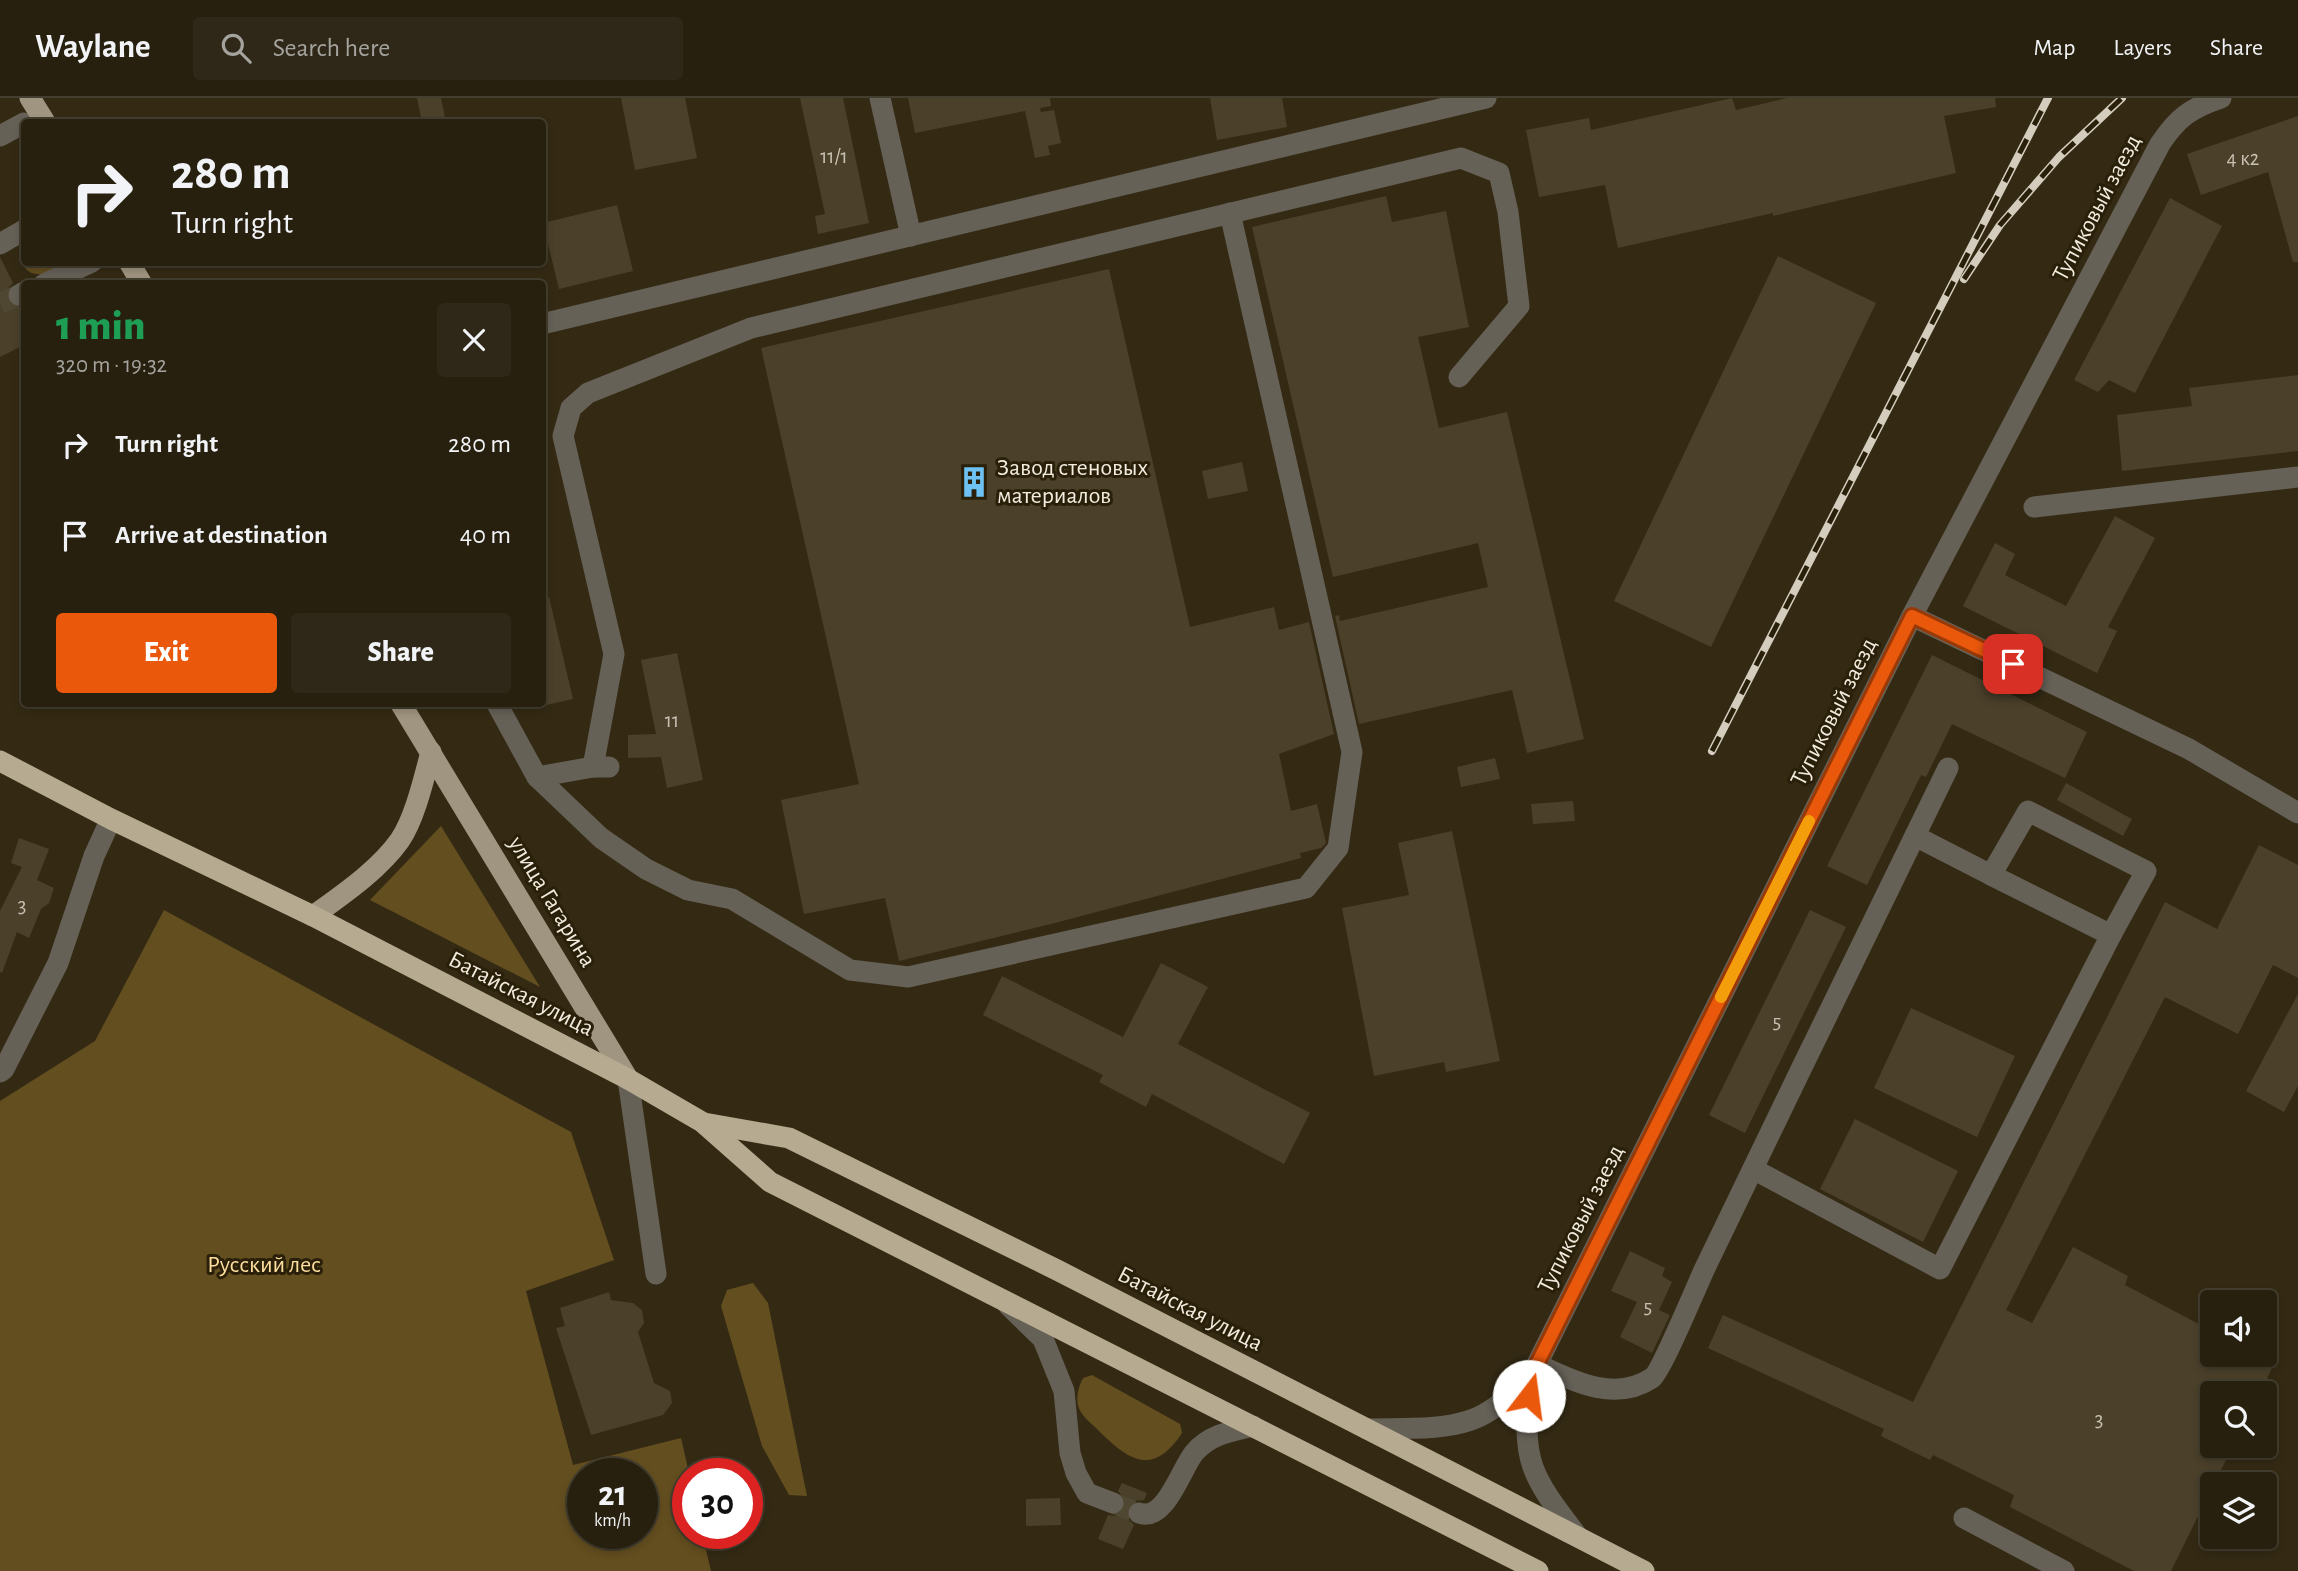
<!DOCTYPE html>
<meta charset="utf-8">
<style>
body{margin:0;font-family:"Alegreya Sans",sans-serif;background:#2f2818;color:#f1f3f6;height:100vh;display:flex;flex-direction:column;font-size:26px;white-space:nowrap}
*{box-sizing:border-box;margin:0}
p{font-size:23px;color:#a4a39e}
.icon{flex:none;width:38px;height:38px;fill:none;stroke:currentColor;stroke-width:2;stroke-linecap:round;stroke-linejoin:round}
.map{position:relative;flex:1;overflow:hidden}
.side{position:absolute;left:21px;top:182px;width:525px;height:427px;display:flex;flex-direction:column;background:#27200f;border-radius:7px;box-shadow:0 4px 10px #0003,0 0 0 2px #433e2f}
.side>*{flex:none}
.hud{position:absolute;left:21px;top:21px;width:525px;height:147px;border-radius:7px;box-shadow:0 4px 10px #0003,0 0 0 2px #433e2f;background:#27200f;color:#f1f3f6;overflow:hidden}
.controls{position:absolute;left:2200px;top:1192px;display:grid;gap:14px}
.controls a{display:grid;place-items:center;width:77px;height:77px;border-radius:7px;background:#27200f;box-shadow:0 4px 10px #0003,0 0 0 2px #433e2f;font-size:35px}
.speed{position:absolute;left:567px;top:1360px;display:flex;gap:14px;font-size:35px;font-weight:700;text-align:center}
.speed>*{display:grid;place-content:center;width:91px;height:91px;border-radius:50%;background:#27200f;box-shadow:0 4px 10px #0003,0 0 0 2px #433e2f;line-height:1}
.speed small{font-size:18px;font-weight:400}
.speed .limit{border:10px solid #d22;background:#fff;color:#111}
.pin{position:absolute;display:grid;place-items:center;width:60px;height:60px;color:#fff;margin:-30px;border-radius:14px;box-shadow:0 4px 10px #0006}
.me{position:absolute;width:77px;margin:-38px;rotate:15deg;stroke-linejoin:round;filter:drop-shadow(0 0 5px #0008)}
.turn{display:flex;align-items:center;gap:24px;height:147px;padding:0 35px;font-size:32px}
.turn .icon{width:91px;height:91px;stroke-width:2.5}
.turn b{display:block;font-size:49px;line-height:60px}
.round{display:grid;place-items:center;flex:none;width:74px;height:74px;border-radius:7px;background:#2f2818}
.overview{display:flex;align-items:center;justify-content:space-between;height:119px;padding:0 35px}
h1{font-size:42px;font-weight:800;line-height:52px;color:#1e9e55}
.button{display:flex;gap:14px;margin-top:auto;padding:14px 35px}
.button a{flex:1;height:80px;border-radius:7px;background:#ea580c;color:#fff;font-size:28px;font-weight:800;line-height:80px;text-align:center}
.button a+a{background:#2f2818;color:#f1f3f6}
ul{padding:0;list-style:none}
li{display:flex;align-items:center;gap:21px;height:91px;padding:0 35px}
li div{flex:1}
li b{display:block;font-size:26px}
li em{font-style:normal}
header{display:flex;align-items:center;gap:42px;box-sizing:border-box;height:98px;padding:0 35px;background:#27200f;border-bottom:2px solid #433e2f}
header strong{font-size:33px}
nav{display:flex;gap:38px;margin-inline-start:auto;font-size:24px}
.search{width:490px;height:63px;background:#2f2818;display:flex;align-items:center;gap:18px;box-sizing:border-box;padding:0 24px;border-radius:7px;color:#a4a39e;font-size:26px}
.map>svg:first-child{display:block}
</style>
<header>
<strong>Waylane</strong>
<div class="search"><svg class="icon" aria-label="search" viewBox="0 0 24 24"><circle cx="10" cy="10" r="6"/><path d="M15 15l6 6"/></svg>Search here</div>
<nav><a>Map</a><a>Layers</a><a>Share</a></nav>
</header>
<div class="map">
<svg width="2298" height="1473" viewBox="0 0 2298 1473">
<rect width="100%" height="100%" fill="#342a14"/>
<g fill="#634e1f" fill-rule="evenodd">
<path d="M24,146v18l42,1c-8,3 -19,11 -27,11 -18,1 -20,-19 -15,-30z"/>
<polygon points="441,728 540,889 370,802"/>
<path d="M164,812l407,222 43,128 -88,31 47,174 108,-27 8,35 -1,60h14l9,38h-711v-470l95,-60zM583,1376h59v59h-59z"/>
<polygon points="753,1185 768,1205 807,1398 789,1397 762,1348 721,1208 727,1192"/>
<path d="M1092,1277l88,49 2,9c-29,44 -53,28 -84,-3 -7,-7 -18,-15 -20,-25 -2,-10 1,-19 5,-27z"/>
</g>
<g fill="#4b402a">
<polygon points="417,0 441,0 446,24 422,24"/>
<polygon points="621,0 685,0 697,60 635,72"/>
<polygon points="800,0 843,0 869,125 818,136 815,118 825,116"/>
<polygon points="908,0 1050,0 1051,8 1040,10 1041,14 1054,12 1061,45 1048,48 1050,57 1035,60 1025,13 915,35"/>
<polygon points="1210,0 1282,0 1287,29 1217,42"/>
<polygon points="1732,0 1736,12 1787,0 1995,0 1996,9 1944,18 1956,75 1773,118 1773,115 1618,150 1605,87 1539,99 1526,32 1589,20 1591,32"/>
<polygon points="2298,18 2298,164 2293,164 2268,74 2201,97 2187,56"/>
<polygon points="1386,98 1392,124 1446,113 1469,229 1418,239 1439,330 1507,314 1584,641 1527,655 1512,592 1359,626 1335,518 1339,517 1340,523 1488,489 1478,445 1333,479 1252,129"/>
<polygon points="2170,100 2222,128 2135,295 2109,282 2098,294 2074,282"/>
<polygon points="617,107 633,173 559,191 543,125"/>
<polygon points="1778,158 1876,205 1711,549 1614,503"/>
<polygon points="0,159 13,185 7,191 7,203 13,209 24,209 24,247 0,259"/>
<polygon points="1109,171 1190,529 1274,509 1279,532 1309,524 1334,636 1279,656 1291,713 1317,706 1326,745 1321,750 1300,755 1301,760 1051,826 899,863 885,800 804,816 781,702 859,686 761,250"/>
<polygon points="2298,277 2298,353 2122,373 2117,317 2192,308 2189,290"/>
<polygon points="1242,364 1248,393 1208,401 1202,373"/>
<polygon points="2115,418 2155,440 2108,529 2117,533 2097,575 1963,508 1995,445 2015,456 2005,477 2066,508"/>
<polygon points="549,499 573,601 542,608 542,500"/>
<polygon points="677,555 703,682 667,690 661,659 628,660 628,637 656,636 641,562"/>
<polygon points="1932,557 2087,634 2065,680 1952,626 1926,679 1921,677 1867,787 1827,768"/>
<polygon points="1495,660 1500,681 1461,689 1457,669"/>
<polygon points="2066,685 2132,721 2123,738 2057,702"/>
<polygon points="1573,703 1575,723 1533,726 1531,706"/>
<polygon points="1452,733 1500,963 1446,974 1444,964 1374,978 1342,810 1409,797 1398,745"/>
<polygon points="19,740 49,751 37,782 54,790 49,805 41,811 29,840 17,834 2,875 0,874 0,813 22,769 11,765"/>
<polygon points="2259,747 2298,767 2298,880 2273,867 2238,936 2165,899 2006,1212 2032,1225 2073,1149 2128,1178 2125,1187 2212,1233 2212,1256 2255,1256 2274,1266 2260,1295 2212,1295 2212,1348 2233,1348 2214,1386 2212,1386 2212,1390 2171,1473 2134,1473 2010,1409 2014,1397 1933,1357 1930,1362 1881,1338 1884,1331 1708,1250 1723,1217 1913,1304 2165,804 2217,831"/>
<polygon points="1810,812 1846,829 1745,1035 1709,1017"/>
<polygon points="1161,865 1208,889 1178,946 1310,1015 1284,1066 1152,996 1146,1009 1099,984 1103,977 983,917 1002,878 1123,939"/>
<polygon points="2298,896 2298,988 2284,1014 2246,993"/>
<polygon points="1911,910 2015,958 1977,1039 1874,990"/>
<polygon points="1855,1021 1958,1073 1923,1144 1820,1091"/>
<polygon points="1630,1153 1665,1170 1662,1178 1672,1184 1659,1212 1670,1217 1652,1255 1620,1239 1637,1204 1611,1193"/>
<polygon points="609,1194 611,1202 633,1205 642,1212 644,1225 638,1234 654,1285 670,1293 672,1305 663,1317 591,1337 556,1230 565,1228 560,1210"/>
<polygon points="1122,1385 1147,1395 1144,1402 1134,1403 1128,1408 1127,1420 1134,1427 1123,1451 1098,1441 1108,1417 1116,1418 1125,1410 1126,1402 1118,1393"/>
<polygon points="1060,1400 1061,1427 1026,1428 1026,1401"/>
</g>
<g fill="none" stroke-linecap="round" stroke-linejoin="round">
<g stroke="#504732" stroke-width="21" stroke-dasharray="21 10" stroke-linecap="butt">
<polyline points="0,205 19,197"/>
<polyline points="1113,1405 1139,1415"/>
</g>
<g stroke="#666157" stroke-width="21">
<polyline points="880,0 911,138"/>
<polyline points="0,38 24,25"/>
<polyline points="0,146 24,132"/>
<polyline points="44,186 92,164"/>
<polyline points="19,197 24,194"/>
<polyline points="542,226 1486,0"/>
<polyline points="2034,409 2298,379"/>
<polyline points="1912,518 2189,651 2298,715"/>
<polyline points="497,606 537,679 593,669 609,669"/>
<polyline points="593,669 614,556 563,338 571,310 588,295 751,230 1461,60 1499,75 1508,114 1519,208 1459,279"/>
<polyline points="537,679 601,740 646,771 688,792 732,801 850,872 908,879 1306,790 1338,750 1352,654 1230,115"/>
<polyline points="1991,777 2111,837"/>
<polyline points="0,974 4,971 58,865 94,758 111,721"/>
<polyline points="628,981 656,1176"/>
<polyline points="1753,1071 1940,1171 2111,837 2146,773 2028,713 1991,777 1915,738"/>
<polyline points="1008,1207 1043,1241 1064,1293 1070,1355 1076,1375 1087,1395 1113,1405"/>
<path d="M1537,1266c36,17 78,39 115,14 9,-6 45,-93 53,-110 80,-167 162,-334 243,-500"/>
<path d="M1530,1280c-2,29 -7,61 3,89 9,25 29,48 45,70"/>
<path d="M1367,1331c34,-1 72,2 104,-9 23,-8 41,-27 59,-42l382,-762 248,-472c18,-27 31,-36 61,-46"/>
<path d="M1139,1415c26,10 42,-44 55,-60 15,-18 37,-22 59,-27"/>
<polyline points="1964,1420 2064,1473"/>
</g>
<g stroke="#a09580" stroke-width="21">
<polyline points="30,0 45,24"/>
<polyline points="129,164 142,186"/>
<polyline points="401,606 628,981"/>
<path d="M313,818c29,-21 66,-46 87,-76 15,-22 24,-62 31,-88"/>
</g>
<g stroke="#b6aa90" stroke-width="21">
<polyline points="0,663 111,721 313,818 628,981 702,1024 770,1084 1538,1473"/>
<polyline points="704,1025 789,1040 1059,1173 1644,1473"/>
</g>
<defs>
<g id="rail">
<polyline points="1964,181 2000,127 2059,59 2122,0"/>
<polyline points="1712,653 2048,0"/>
</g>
</defs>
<use href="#rail" stroke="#d4cdbe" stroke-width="8"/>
<use href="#rail" stroke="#2a200a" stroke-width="5" stroke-dasharray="16" stroke-linecap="butt"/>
</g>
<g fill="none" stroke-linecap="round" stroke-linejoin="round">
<defs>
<polyline id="route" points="1529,1298 1530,1280 1912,518 2013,566"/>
</defs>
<use href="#route" stroke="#983908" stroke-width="18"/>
<use href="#route" stroke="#ea580c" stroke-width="12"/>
<polyline stroke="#f59e0b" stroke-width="12" points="1721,899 1809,723"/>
</g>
<defs>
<symbol id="building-bare" viewBox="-9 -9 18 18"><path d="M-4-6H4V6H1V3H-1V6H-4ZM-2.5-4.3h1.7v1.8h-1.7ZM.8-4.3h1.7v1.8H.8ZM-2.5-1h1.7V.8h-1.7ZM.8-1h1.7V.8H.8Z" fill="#6dc2f3" stroke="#2a200a" stroke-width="2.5" paint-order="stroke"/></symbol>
</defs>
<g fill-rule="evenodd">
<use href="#building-bare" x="952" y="362" width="44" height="44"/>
</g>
<g text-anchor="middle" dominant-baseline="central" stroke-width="6" stroke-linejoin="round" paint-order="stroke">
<g font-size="21" fill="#c8c1b1">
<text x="834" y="58">11/1</text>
<text x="2243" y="60">4 к2</text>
<text x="672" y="622">11</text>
<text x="22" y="807">3</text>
<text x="1777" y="923">5</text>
<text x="1648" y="1208">5</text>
<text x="2099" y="1321">3</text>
</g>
<g font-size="24" fill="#f2ecde" stroke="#2a200a">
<text transform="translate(2097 110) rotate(-62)">Тупиковый заезд</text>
<text transform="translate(1834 614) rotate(-63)">Тупиковый заезд</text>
<text transform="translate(552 804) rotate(59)">улица Гагарина</text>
<text transform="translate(521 896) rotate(27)">Батайская улица</text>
<text transform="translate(1581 1121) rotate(-63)">Тупиковый заезд</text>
<text transform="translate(1190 1211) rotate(27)">Батайская улица</text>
</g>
<g font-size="24" fill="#f2ecde" stroke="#2a200a" text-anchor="start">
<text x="997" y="370">Завод стеновых<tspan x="997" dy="28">материалов</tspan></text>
</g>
<g font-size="24" fill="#fddd9d" stroke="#2a200a">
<text x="264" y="1167">Русский лес</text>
</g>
</g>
</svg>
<div class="controls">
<a><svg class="icon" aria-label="sound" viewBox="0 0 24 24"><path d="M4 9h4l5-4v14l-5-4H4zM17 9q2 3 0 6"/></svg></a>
<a><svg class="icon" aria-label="search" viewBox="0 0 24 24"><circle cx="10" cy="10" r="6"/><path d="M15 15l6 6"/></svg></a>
<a><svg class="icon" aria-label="layers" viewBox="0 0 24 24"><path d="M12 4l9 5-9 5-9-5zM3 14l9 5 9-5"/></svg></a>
</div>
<div class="speed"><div>21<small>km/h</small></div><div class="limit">30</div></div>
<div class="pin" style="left:2013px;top:566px;background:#d93025"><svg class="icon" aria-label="arrive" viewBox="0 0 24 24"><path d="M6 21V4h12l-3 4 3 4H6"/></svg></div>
<svg class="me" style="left:1529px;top:1298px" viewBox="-20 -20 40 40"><circle r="19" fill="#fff"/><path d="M0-13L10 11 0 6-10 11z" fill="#ea580c"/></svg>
<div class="hud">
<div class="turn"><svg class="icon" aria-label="right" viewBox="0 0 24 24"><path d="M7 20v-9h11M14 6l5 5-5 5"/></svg><div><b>280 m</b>Turn right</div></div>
</div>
<section class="side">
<div class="overview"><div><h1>1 min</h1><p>320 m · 19:32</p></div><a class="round"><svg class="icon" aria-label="close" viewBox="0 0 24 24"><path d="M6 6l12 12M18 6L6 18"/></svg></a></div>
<ul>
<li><svg class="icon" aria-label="right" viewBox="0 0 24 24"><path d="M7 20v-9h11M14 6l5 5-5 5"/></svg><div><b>Turn right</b></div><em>280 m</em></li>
<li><svg class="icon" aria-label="arrive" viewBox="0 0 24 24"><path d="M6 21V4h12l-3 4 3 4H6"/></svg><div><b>Arrive at destination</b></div><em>40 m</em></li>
</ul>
<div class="button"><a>Exit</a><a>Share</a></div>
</section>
</div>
